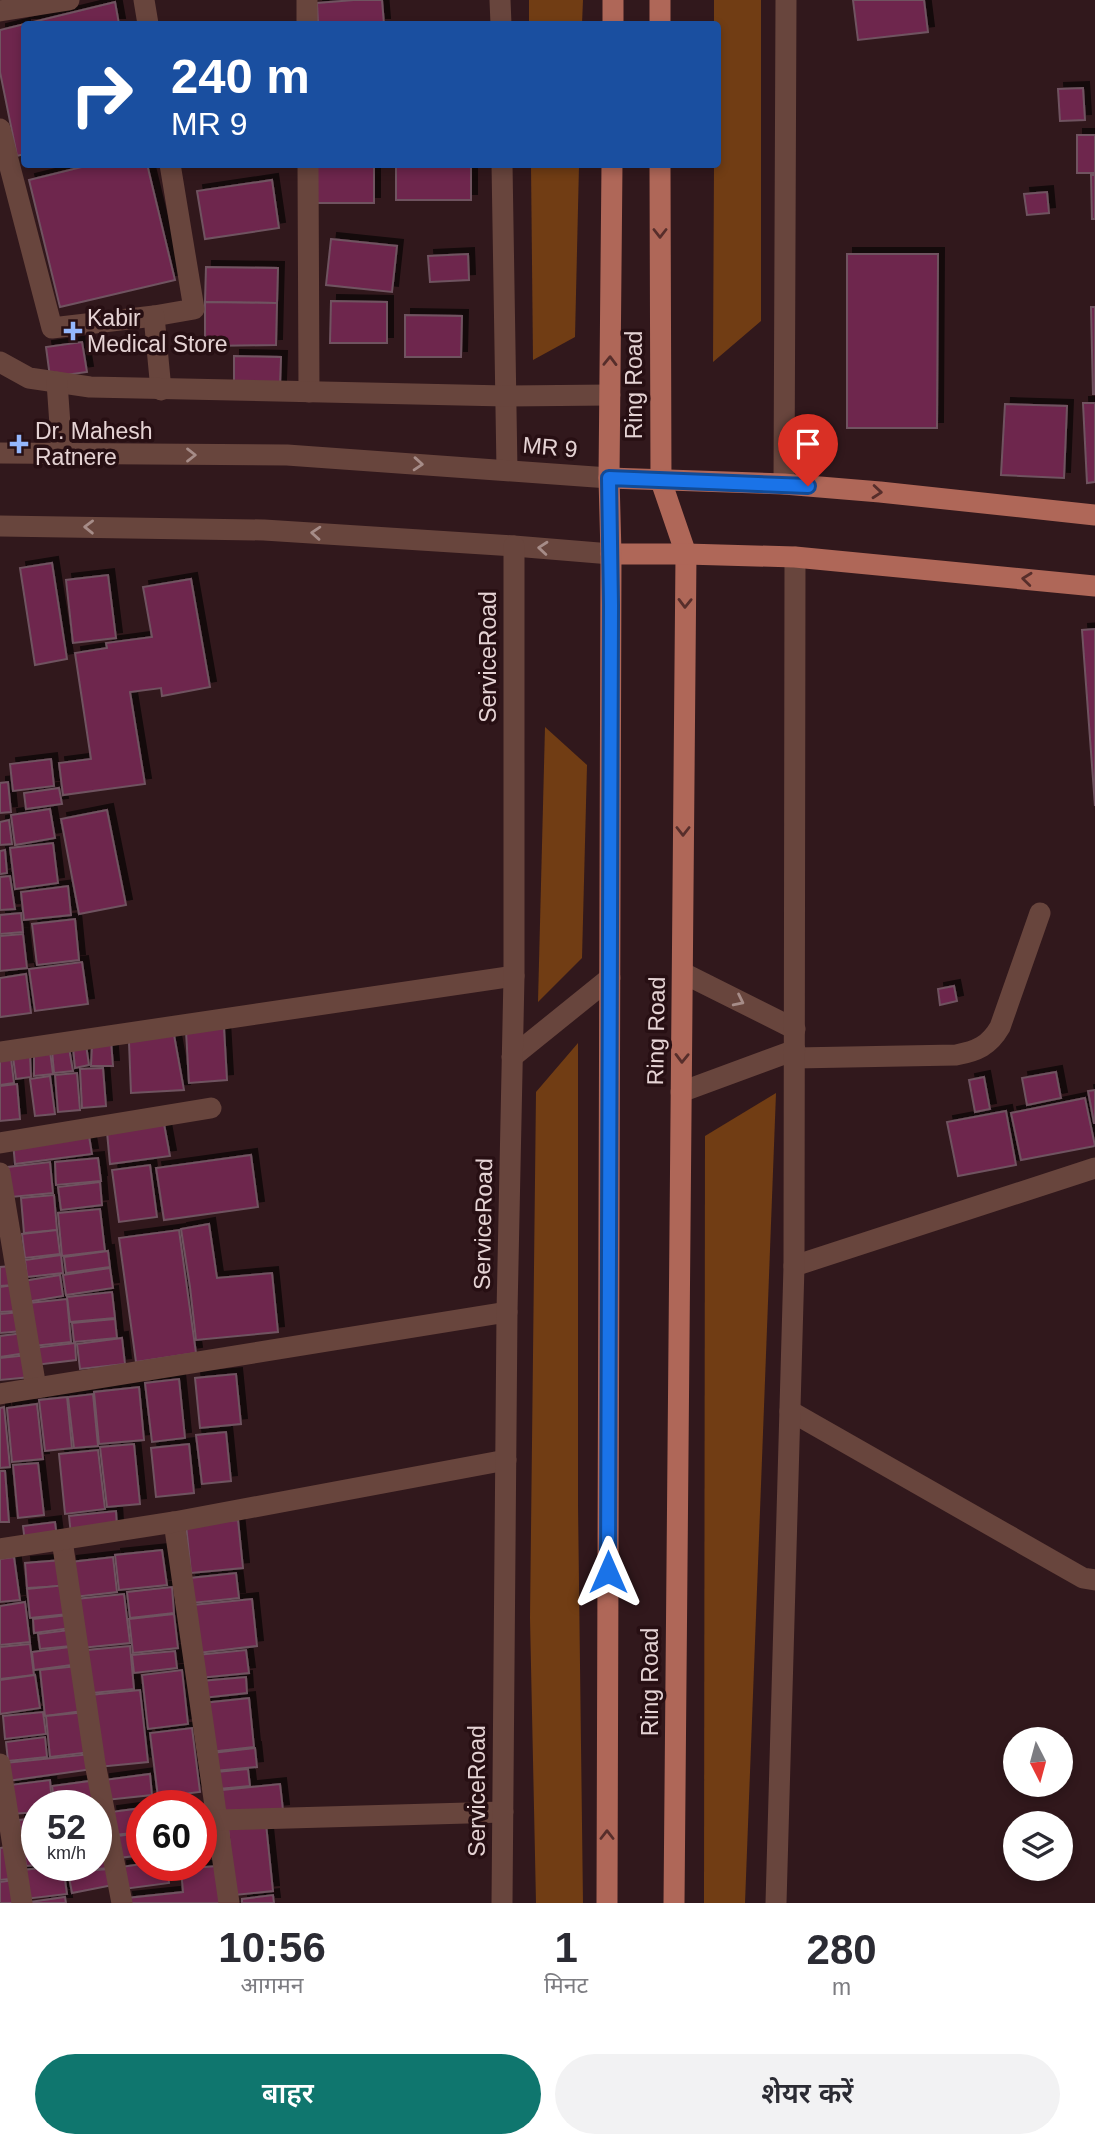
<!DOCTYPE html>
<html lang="hi">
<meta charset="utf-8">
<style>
body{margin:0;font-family:Helvetica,"Noto Sans Devanagari",sans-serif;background:#f2f2f3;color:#2b2b33;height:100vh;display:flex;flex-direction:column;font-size:26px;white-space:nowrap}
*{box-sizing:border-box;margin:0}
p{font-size:23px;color:#7c7c81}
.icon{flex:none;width:38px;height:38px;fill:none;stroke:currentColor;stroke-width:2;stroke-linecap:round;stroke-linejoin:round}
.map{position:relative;height:1903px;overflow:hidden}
.details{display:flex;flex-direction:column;background:#fff;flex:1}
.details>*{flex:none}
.hud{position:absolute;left:21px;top:21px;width:700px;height:147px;border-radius:7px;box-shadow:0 4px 10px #0003;background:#1a4fa0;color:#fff;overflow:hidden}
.needle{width:46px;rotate:174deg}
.buttons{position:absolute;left:1003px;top:1727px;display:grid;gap:14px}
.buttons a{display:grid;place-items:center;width:70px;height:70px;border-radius:50%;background:#fff;box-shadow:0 4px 10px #0003;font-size:35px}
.speed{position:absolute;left:21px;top:1790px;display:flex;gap:14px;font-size:35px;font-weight:700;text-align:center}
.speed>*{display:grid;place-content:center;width:91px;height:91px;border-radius:50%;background:#fff;box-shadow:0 4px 10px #0003;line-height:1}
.speed small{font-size:18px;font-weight:400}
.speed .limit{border:10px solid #d22;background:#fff;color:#111}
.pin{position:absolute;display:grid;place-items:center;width:60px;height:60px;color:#fff;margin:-72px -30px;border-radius:50% 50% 50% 0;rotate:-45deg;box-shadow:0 0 7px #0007}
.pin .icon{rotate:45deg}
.me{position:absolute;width:77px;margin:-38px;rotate:0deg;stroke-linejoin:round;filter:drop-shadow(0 0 5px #0008)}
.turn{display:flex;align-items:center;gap:24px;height:147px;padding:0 35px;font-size:32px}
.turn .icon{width:91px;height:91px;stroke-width:2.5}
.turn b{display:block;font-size:49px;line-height:60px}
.eta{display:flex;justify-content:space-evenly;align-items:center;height:119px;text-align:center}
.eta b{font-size:42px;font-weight:600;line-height:49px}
.action{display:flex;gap:14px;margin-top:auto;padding:14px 35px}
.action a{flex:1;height:80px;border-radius:42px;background:#0f766e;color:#fff;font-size:28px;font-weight:600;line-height:80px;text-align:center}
.action a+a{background:#f2f2f3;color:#2b2b33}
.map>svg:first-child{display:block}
</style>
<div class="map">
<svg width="1095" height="1903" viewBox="0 0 1095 1903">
<defs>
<filter id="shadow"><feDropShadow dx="6" dy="-6" stdDeviation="0" flood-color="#0009"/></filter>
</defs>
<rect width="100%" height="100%" fill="#31181c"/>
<g fill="#713d14">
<polygon points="529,0 583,0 582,24 529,24"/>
<polygon points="714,0 761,0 761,321 713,362 714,165 718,164 718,24 714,24"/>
<polygon points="531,165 579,165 575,337 533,360"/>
<polygon points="545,727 587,765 582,958 538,1002"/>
<polygon points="578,1043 578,1505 583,1903 536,1903 530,1618 536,1092"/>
<polygon points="776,1093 745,1903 704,1903 705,1136"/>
</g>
<g fill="#6e254d" stroke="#6f5360" stroke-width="2" filter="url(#shadow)">
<polygon points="354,0 382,0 384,24 318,24 317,3"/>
<polygon points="853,0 924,0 928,32 858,40"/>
<polygon points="115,2 119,24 24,24 24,154 17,156 0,72 0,30"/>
<polygon points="1083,88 1085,120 1060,121 1058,89"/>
<rect x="1077" y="135" width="18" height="38"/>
<polygon points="94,164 147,164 175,280 60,307 29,180"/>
<rect x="317" y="164" width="57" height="39"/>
<rect x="396" y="164" width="75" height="36"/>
<polygon points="1091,175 1095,175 1095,219 1092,219"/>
<polygon points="272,180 279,228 205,239 197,191"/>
<polygon points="1047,192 1049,213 1027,215 1024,194"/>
<polygon points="331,239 397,246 392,292 326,285"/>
<polygon points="468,254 469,280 430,282 428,256"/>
<polygon points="847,254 938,254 937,428 847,428"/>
<polygon points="206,267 278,268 277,303 205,302"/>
<polygon points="331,301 387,302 387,343 330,343"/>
<polygon points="205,302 277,303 276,345 205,346"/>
<polygon points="1091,307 1095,307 1095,394 1093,394"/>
<polygon points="405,315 462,316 461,357 405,357"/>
<polygon points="82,342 87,372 50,377 46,347"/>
<polygon points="234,356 281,357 280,386 234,385"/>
<polygon points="1083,403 1095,403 1095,482 1087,483"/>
<polygon points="1005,404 1067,406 1064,478 1001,475"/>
<polygon points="52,563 67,659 35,665 20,568"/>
<polygon points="108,575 116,638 73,643 66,580"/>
<polygon points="191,579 210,687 162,696 161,688 130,692 145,784 63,795 59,763 91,759 75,653 107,648 106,643 152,637 143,587"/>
<polygon points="1095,629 1095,806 1082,630"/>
<polygon points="51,759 54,786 13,791 10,764"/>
<polygon points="8,782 11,812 0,813 0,783"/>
<polygon points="59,788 62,804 26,809 24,793"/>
<polygon points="50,809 55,838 15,845 11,815"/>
<polygon points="107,810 126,905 79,914 61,819"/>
<polygon points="9,820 12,844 0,845 0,822"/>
<polygon points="53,843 58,883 15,889 10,848"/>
<polygon points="5,850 7,873 0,874 0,851"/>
<polygon points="10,876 15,909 0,910 0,877"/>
<polygon points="68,886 71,915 24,920 21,892"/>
<polygon points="21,913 23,932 0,934 0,915"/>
<polygon points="75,919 79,960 37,965 32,924"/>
<polygon points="23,934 27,968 0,971 0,936"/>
<polygon points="82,962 88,1004 35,1011 29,969"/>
<polygon points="26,974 31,1013 0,1017 0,978"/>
<polygon points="954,986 957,1001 940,1005 938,989"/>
<polygon points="224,1028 227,1080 189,1083 186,1031"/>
<polygon points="174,1035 184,1090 131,1093 129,1042"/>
<polygon points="111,1041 113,1066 91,1066 92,1045"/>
<polygon points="86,1045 89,1065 75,1068 73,1047"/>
<polygon points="69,1048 73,1071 54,1073 52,1050"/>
<polygon points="50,1051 53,1074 34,1076 34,1054"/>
<polygon points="30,1054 31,1077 16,1079 13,1057"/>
<polygon points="11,1058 14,1083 0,1085 0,1059"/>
<polygon points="103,1068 106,1106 82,1108 80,1069"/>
<polygon points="1056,1072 1061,1098 1027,1105 1022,1078"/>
<polygon points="77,1073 80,1110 58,1112 55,1075"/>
<polygon points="50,1076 55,1114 35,1116 30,1079"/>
<polygon points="984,1077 990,1109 975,1112 969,1080"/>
<polygon points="17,1084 20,1119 0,1121 0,1086"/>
<polygon points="1095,1090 1095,1123 1094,1123 1088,1091"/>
<polygon points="1085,1098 1095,1146 1021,1160 1011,1113"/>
<polygon points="1006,1111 1016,1165 958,1176 947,1122"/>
<polygon points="164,1124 170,1156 110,1164 107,1132"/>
<polygon points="88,1130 92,1154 15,1164 13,1142"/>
<polygon points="251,1155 258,1207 164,1220 156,1168"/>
<polygon points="98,1158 101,1181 56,1185 55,1162"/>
<polygon points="50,1162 53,1193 11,1197 8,1167"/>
<polygon points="150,1165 157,1217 119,1222 112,1170"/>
<polygon points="100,1182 102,1205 61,1210 58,1187"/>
<polygon points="54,1195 57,1230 24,1233 21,1198"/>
<polygon points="100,1209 105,1251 62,1256 58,1213"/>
<polygon points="209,1224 217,1278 272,1273 278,1332 196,1340 190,1287 181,1229"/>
<polygon points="57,1230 60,1254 25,1258 22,1234"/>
<polygon points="179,1230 196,1353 136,1362 119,1238"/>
<polygon points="108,1251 110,1267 66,1273 64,1257"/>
<polygon points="61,1255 63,1273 27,1277 25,1260"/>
<polygon points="12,1266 14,1285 0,1286 0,1267"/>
<polygon points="110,1268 113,1288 66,1295 63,1275"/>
<polygon points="60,1275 63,1296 26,1302 23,1281"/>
<polygon points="14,1285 17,1311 0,1312 0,1287"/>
<polygon points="112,1292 115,1318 70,1322 67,1297"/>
<polygon points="67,1299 71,1342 33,1346 29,1303"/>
<polygon points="21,1312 23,1331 0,1333 0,1314"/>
<polygon points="115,1319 117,1338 74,1342 72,1323"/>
<polygon points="24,1333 26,1353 0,1357 0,1336"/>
<polygon points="122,1338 125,1364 80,1369 77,1344"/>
<polygon points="75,1343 76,1360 35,1365 33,1348"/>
<polygon points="28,1355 31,1377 0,1380 0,1358"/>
<polygon points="236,1374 241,1424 200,1428 195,1378"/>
<polygon points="179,1379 185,1438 152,1442 145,1383"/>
<polygon points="139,1387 144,1440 99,1444 94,1392"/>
<polygon points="93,1394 98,1446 74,1448 68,1397"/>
<polygon points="67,1397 72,1448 45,1451 39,1400"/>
<polygon points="37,1404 43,1459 12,1462 7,1408"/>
<polygon points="4,1407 10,1467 0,1468 0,1408"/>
<polygon points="226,1432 231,1481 202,1484 196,1435"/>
<polygon points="134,1444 140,1504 107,1507 100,1447"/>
<polygon points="189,1444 194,1493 156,1497 151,1448"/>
<polygon points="98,1450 105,1509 65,1514 59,1454"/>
<polygon points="38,1463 44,1515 18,1518 13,1465"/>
<polygon points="0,1471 5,1471 9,1522 0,1522"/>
<polygon points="116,1511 117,1527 71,1535 69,1516"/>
<polygon points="238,1520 243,1568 191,1573 186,1525"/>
<polygon points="55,1522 57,1538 25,1542 23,1526"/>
<polygon points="162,1550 167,1585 119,1590 115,1555"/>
<polygon points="14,1557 20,1600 0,1602 0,1559"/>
<polygon points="113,1557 117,1592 74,1597 71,1562"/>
<polygon points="62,1560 65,1586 27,1588 25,1563"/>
<polygon points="236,1573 239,1598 192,1603 190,1578"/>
<polygon points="66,1585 68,1614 30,1618 27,1589"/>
<polygon points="172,1587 174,1613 130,1618 127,1592"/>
<polygon points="124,1594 130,1643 81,1648 76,1599"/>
<polygon points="252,1599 257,1646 198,1653 193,1605"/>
<polygon points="25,1602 30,1642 0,1645 0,1606"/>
<polygon points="174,1614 178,1648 133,1653 129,1619"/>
<polygon points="69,1615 71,1628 34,1633 33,1619"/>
<polygon points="69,1630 71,1646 40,1649 38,1634"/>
<polygon points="30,1644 34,1675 0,1679 0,1647"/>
<polygon points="77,1646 79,1664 34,1670 32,1652"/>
<polygon points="130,1646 134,1689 92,1693 87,1650"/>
<polygon points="246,1650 249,1673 199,1678 197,1655"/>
<polygon points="175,1651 177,1668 134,1673 132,1655"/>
<polygon points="78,1666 83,1711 45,1716 40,1670"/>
<polygon points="182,1670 188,1724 148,1729 142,1675"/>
<polygon points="35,1675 40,1708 0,1714 0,1680"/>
<polygon points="246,1677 247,1693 203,1698 201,1681"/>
<polygon points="140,1690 148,1762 98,1767 90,1695"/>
<polygon points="249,1698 254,1747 209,1752 203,1703"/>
<polygon points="43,1712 46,1734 5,1739 3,1716"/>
<polygon points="87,1712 91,1752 50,1757 46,1716"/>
<polygon points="192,1728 200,1792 158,1797 150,1733"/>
<polygon points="45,1737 47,1757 8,1761 6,1742"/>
<polygon points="255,1748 257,1767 214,1771 212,1753"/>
<polygon points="91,1754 93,1769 7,1781 5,1763"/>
<polygon points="248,1769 250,1786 218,1789 216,1772"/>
<polygon points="150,1774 152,1795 106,1800 104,1780"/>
<polygon points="50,1780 52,1806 37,1806 37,1812 12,1814 10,1785"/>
<polygon points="97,1780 96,1806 55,1806 52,1786"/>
<polygon points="280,1784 283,1810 225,1816 222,1790"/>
<polygon points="142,1808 142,1832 114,1835 111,1812"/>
<polygon points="37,1818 37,1848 22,1850 19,1820"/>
<polygon points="266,1824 273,1891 235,1895 228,1828"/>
<polygon points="142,1833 142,1855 119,1858 117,1836"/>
<polygon points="108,1841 110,1868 70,1871 69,1866 96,1866 96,1842"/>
<polygon points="6,1847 9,1879 0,1880 0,1848"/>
<polygon points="37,1850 37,1865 26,1866 24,1851"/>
<polygon points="142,1864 167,1866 169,1883 124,1889 121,1867"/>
<polygon points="63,1866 67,1894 25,1899 22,1870"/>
<polygon points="217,1866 222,1903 128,1903 127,1898 183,1892 181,1869"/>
<polygon points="110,1869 113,1885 72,1893 68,1872"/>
<polygon points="14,1880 16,1903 0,1903 0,1882"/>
<polygon points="273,1895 274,1903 242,1903 242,1899"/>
<polygon points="65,1897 66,1903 23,1903"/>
</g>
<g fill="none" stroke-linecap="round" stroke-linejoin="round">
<g stroke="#68453d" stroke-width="21">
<polyline points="144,0 148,24"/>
<polyline points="307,0 307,24"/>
<polyline points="500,0 501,24"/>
<polyline points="0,11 69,0"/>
<polyline points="0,129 52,328 154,316 194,309 170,164"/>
<polyline points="308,164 309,392"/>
<polyline points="502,164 507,470"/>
<polyline points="154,316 161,390"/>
<polyline points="0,362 29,378 90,387 506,396 610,395"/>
<polyline points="57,382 62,454"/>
<polyline points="0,453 287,455 609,478"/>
<polyline points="784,484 786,0"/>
<polyline points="0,526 264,530 514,546 611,554"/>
<polyline points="683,973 795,1029"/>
<polyline points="0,1052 514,976"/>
<polyline points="512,1057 610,978"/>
<path d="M795,1058l161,-3c21,-4 33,-9 44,-28l40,-114"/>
<polyline points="681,1092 795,1050"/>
<polyline points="0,1143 211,1108"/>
<polyline points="0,1173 36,1388"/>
<polyline points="794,1266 1095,1168"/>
<polyline points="0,1394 507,1312"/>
<polyline points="790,1411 1083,1578 1095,1580"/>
<polyline points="174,1522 229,1903"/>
<polyline points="62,1540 95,1763 122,1903"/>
<polyline points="0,1549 174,1522 506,1460"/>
<polyline points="0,1764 22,1903"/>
<polyline points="217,1820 503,1812"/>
<polyline points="502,1903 507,1312 514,976 514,546"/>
<polyline points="776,1903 794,1266 795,557"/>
</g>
<g stroke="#af6758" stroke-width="21">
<polyline points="660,0 660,24"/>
<polyline points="613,24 613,0"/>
<polyline points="660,164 661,481 686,554 674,1903"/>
<polyline points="609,478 784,484 880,492 1095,515"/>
<polyline points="611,554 686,554 795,557 1095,586"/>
<polyline points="607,1903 611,554 609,478 612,164"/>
</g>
</g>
<defs><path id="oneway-chevron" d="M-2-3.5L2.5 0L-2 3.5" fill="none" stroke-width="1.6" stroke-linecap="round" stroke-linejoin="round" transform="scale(1.75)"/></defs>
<g stroke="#572e2b">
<use href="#oneway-chevron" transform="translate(660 233) rotate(90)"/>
<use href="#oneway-chevron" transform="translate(610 361) rotate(-89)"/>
<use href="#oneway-chevron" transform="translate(877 492) rotate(5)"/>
<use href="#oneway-chevron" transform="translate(1027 579) rotate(-174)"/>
<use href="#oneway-chevron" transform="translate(685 603) rotate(91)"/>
<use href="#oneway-chevron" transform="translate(683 831) rotate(90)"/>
<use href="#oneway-chevron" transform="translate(682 1058) rotate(91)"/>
<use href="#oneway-chevron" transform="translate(607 1835) rotate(-90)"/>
</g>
<g stroke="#a68c88">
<use href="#oneway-chevron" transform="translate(191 455)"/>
<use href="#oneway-chevron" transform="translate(418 464) rotate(4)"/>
<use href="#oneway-chevron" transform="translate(89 527) rotate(-179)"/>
<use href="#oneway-chevron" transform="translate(316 533) rotate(-176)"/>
<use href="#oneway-chevron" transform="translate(543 548) rotate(-175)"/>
<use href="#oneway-chevron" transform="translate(739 1001) rotate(26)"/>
</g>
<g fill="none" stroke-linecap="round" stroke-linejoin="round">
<defs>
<polyline id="route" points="608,1572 611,605 609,478 808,486"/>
</defs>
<use href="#route" stroke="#114b97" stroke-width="18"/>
<use href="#route" stroke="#1a73e8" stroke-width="12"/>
</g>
<g fill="#94b7fd" stroke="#270f13" stroke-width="2.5">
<path d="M69.5 320.5h7v7h7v7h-7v7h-7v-7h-7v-7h7z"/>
<path d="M15.5 433.5h7v7h7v7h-7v7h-7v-7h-7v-7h7z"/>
</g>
<g text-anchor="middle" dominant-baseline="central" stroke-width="7" stroke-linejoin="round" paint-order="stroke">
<g font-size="23" fill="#e5d3d4" stroke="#270f13" text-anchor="start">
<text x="87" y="318">Kabir<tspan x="87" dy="26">Medical Store</tspan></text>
<text x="35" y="431">Dr. Mahesh<tspan x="35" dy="26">Ratnere</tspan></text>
</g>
<g font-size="23" fill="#e5d3d4" stroke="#270f13">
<text transform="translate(634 385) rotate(-90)">Ring Road</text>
<text transform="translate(550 447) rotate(5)">MR 9</text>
<text transform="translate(488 657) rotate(-90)">ServiceRoad</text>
<text transform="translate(656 1031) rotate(-89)">Ring Road</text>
<text transform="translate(483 1224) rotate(-89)">ServiceRoad</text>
<text transform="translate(650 1682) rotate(-90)">Ring Road</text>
<text transform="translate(477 1791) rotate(-90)">ServiceRoad</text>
</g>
</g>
</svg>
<div class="buttons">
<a><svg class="needle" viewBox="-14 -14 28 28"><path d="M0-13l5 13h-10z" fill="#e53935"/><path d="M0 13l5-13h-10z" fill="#7c7c81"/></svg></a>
<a><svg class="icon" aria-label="layers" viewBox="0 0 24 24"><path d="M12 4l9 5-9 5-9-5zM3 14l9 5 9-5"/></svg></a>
</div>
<div class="speed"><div>52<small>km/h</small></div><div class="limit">60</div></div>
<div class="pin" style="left:808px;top:486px;background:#d93025"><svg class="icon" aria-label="arrive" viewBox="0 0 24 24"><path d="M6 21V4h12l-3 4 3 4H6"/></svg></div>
<svg class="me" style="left:608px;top:1572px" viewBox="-20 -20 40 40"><path d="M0-17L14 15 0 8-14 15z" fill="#1a73e8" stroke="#fff" stroke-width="4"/></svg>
<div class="hud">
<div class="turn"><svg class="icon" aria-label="right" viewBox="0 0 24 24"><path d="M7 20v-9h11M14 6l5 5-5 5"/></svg><div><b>240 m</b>MR 9</div></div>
</div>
</div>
<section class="details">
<div class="eta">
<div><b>10:56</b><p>आगमन</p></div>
<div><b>1</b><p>मिनट</p></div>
<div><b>280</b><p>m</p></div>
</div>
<div class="action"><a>बाहर</a><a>शेयर करें</a></div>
</section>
